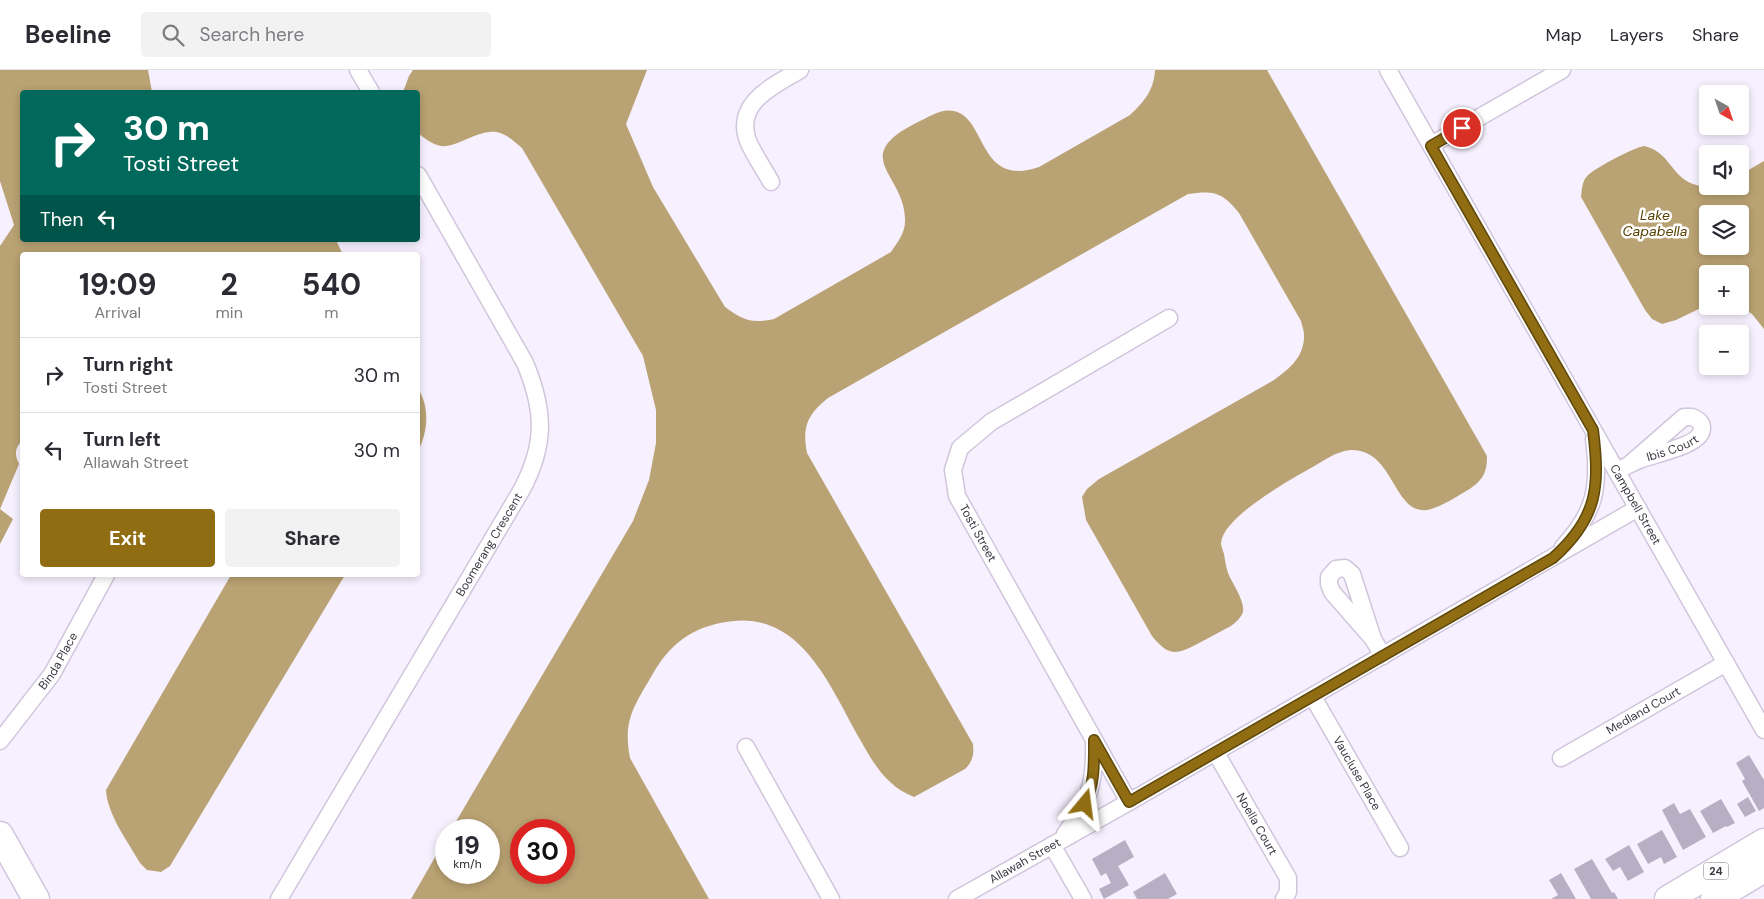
<!DOCTYPE html>
<meta charset="utf-8">
<style>
body{margin:0;font-family:"DM Sans",sans-serif;background:#f2f2f3;color:#2b2b33;height:100vh;display:flex;flex-direction:column;font-size:19px;white-space:nowrap}
*{box-sizing:border-box;margin:0}
p{font-size:16px;color:#7c7c81}
.icon{flex:none;width:28px;height:28px;fill:none;stroke:currentColor;stroke-width:2;stroke-linecap:round;stroke-linejoin:round}
.map{position:relative;flex:1;overflow:hidden}
.side{position:absolute;left:20px;top:182px;width:400px;height:325px;display:flex;flex-direction:column;background:#fff;border-radius:5px;box-shadow:0 2px 8px #0003}
.side>*{flex:none}
.hud{position:absolute;left:20px;top:20px;width:400px;height:152px;border-radius:5px;box-shadow:0 2px 8px #0003;background:#00695c;color:#fff;overflow:hidden}
.needle{width:32px;rotate:140deg}
.tools{position:absolute;left:1699px;top:15px;display:grid;gap:10px}
.tools a{display:grid;place-items:center;width:50px;height:50px;border-radius:5px;background:#fff;box-shadow:0 2px 8px #0003;font-size:25px}
.speed{position:absolute;left:435px;top:749px;display:flex;gap:10px;font-size:25px;font-weight:700;text-align:center}
.speed>*{display:grid;place-content:center;width:65px;height:65px;border-radius:50%;background:#fff;box-shadow:0 2px 8px #0003;line-height:1}
.speed small{font-size:12px;font-weight:400}
.speed .limit{border:8px solid #d22;background:#fff;color:#111}
.pin{position:absolute;display:grid;place-items:center;width:42px;height:42px;color:#fff;margin:-21px;border:2px solid #fff;border-radius:50%;box-shadow:0 1px 5px #0007}
.me{position:absolute;width:55px;margin:-28px;rotate:16deg;stroke-linejoin:round;filter:drop-shadow(0 0 4px #0008)}
.turn{display:flex;align-items:center;gap:18px;height:105px;padding:0 20px;font-size:22px}
.turn .icon{width:65px;height:65px;stroke-width:2.5}
.turn b{display:block;font-size:35px;line-height:42px}
.then{display:flex;align-items:center;height:48px;padding:0 20px;background:#0003;gap:10px;font-size:19px}
.eta{display:flex;justify-content:space-evenly;align-items:center;height:85px;text-align:center}
.eta b{font-size:30px;font-weight:700;line-height:35px}
.action{display:flex;gap:10px;margin-top:auto;padding:10px 20px}
.action a{flex:1;height:58px;border-radius:5px;background:#906d12;color:#fff;font-size:20px;font-weight:700;line-height:58px;text-align:center}
.action a+a{background:#f2f2f3;color:#2b2b33}
ul{padding:0;list-style:none}
li{display:flex;align-items:center;gap:15px;height:75px;padding:0 20px;border-top:1px solid #e1e1e2}
li div{flex:1}
li b{display:block;font-size:19px}
li em{font-style:normal}
header{display:flex;align-items:center;gap:30px;box-sizing:border-box;height:70px;padding:0 25px;background:#fff;border-bottom:1px solid #e1e1e2}
header strong{font-size:24px}
nav{display:flex;gap:28px;margin-inline-start:auto;font-size:18px}
.search{width:350px;height:45px;background:#f2f2f3;display:flex;align-items:center;gap:12px;box-sizing:border-box;padding:0 18px;border-radius:5px;color:#7c7c81;font-size:19px}
.map>svg:first-child{display:block}
</style>
<header>
<strong>Beeline</strong>
<div class="search"><svg class="icon" aria-label="search" viewBox="0 0 24 24"><circle cx="10" cy="10" r="6"/><path d="M15 15l6 6"/></svg>Search here</div>
<nav><a>Map</a><a>Layers</a><a>Share</a></nav>
</header>
<div class="map">
<svg width="1764" height="829" viewBox="0 0 1764 829">
<rect width="100%" height="100%" fill="#f7f1ff"/>
<g fill="#b9a273" fill-rule="evenodd">
<path d="M0,0h148l4,22h-130v148h314l7,15h-321v185c-7,9 -8,13 -3,24l-19,45 13,10 -13,25v-298l14,-21 -14,-44z"/>
<path d="M413,0h234l-21,54 27,63 72,120c18,13 26,17 49,12l117,-67c6,-9 14,-19 14,-30 2,-48 -59,-64 13,-100 11,-5 23,-14 36,-11 33,7 24,77 85,56l91,-52c14,-13 24,-25 25,-45h112l220,386c0,15 -3,23 -16,32 -11,7 -32,20 -44,22 -34,4 -33,-61 -76,-60 -15,1 -29,12 -42,19 -21,12 -86,48 -88,74 0,3 2,8 3,11 1,6 2,13 4,19 4,10 17,28 15,39 -2,6 -8,11 -12,14 -11,6 -21,11 -32,17 -22,12 -30,14 -47,-7l-66,-116 -4,-23 5,-8 12,-10 175,-99c15,-11 29,-22 30,-42 1,-5 -2,-12 -3,-17l-62,-108c-16,-20 -24,-23 -51,-19l-360,204c-21,17 -26,29 -21,55l166,291c1,11 0,17 -8,25l-51,28c-26,-10 -40,-32 -53,-56 -32,-56 -61,-136 -141,-118 -33,7 -53,25 -69,54 -18,31 -28,44 -21,81l79,141h-298l35,-61v34h43v-42h-38l182,-309 16,-41 7,-37v-33l-13,-54 -121,-208c-25,-23 -33,-18 -62,-6 -6,2 -12,5 -19,4 -8,-1 -17,-8 -23,-13v-41h-15l6,-16zM521,760h43v42h-43z"/>
<path d="M1644,76c25,5 27,30 49,38 14,5 32,2 47,2v-11l24,-14v168l-12,-15 -12,-8v-32h-32l-1,31 -31,15 -14,4 -10,-5 -7,-9 -64,-113c1,-8 1,-16 7,-22 9,-8 45,-27 56,-29zM1708,144h32v32h-32z"/>
<path d="M418,318c12,21 10,42 0,64z"/>
<path d="M231,505h114l-175,291 -9,6 -14,-2 -7,-7c-12,-21 -33,-49 -34,-73z"/>
</g>
<g fill="#b9afc5">
<polygon points="1749,685 1764,710 1764,738 1759,741 1742,711 1745,709 1736,693"/>
<polygon points="1748,727 1756,741 1745,747 1737,734"/>
<polygon points="1721,729 1735,753 1727,757 1726,756 1713,763 1700,741"/>
<polygon points="1674,733 1680,744 1690,739 1706,767 1683,780 1662,740"/>
<polygon points="1662,760 1677,787 1664,794 1661,787 1648,794 1637,774"/>
<polygon points="1125,770 1134,787 1118,796 1129,815 1104,829 1099,819 1111,813 1106,803 1101,806 1092,789"/>
<polygon points="1629,775 1644,802 1628,811 1620,797 1613,801 1605,789"/>
<polygon points="1592,789 1612,823 1614,822 1618,829 1591,829 1574,799"/>
<polygon points="1165,803 1177,824 1168,829 1137,829 1133,822"/>
<polygon points="1561,803 1576,829 1551,829 1558,825 1549,810"/>
</g>
<g fill="none" stroke-linecap="round" stroke-linejoin="round">
<defs>
<g id="minor">
<polyline points="358,0 371,22"/>
<path id="s1" d="M1388,0l376,660"/>
<polyline points="1431,75 1562,0"/>
<path d="M771,112c-7,-13 -17,-27 -23,-41 -14,-38 25,-55 52,-71"/>
<path id="s2" d="M1617,401c8,-4 16,-9 25,-12 13,-5 61,-14 60,-31 0,-6 -5,-9 -10,-11h-8l-54,47"/>
<path d="M1563,477c33,-35 37,-62 31,-108"/>
<polyline points="1373,569 1332,522 1329,514 1329,507 1336,499 1345,498 1352,504 1373,569 1383,586"/>
<path id="s3" d="M1313,627l87,151"/>
<path id="s4" d="M0,671l52,-67 54,-99"/>
<polyline points="746,677 831,829"/>
<path id="s5" d="M1216,683l72,125v14l-4,7"/>
<path id="s6" d="M1561,688l165,-95"/>
<polyline points="1129,732 957,426 953,400 960,378 991,352 1169,248"/>
<path d="M1065,764c24,-30 30,-52 29,-90"/>
<polyline points="1052,775 1083,829"/>
<path id="s7" d="M279,829l242,-408c25,-46 24,-80 4,-128l-107,-188"/>
<path id="s8" d="M957,829l172,-97 509,-294"/>
</g>
<g id="primary">
<polyline points="0,765 36,829"/>
<polyline points="1668,829 1764,772"/>
<polyline points="1714,829 1764,799"/>
</g>
</defs>
<use href="#minor" stroke="#d0c6dc" stroke-width="19"/>
<use href="#primary" stroke="#d0c6dc" stroke-width="29"/>
<use href="#minor" stroke="#fff" stroke-width="16"/>
<use href="#primary" stroke="#fff" stroke-width="26"/>
</g>
<g fill="none" stroke-linecap="round" stroke-linejoin="round">
<defs>
<path id="route" d="M1085,734c10,-20 9,-42 9,-64l35,62 424,-244c45,-40 47,-72 40,-128l-162,-284 31,-18"/>
</defs>
<use href="#route" stroke="#5e470c" stroke-width="12"/>
<use href="#route" stroke="#906d12" stroke-width="9"/>
</g>
<g text-anchor="middle" dominant-baseline="central" stroke-width="5" stroke-linejoin="round" paint-order="stroke">
<rect fill="#fff" stroke="#767379" stroke-width="1" x="1703.5" y="792.5" width="25" height="17" rx="4"/>
<g font-size="11" font-weight="bold" fill="#3b3740">
<text x="1716" y="801">24</text>
</g>
<g font-size="12" fill="#3b3740" stroke="#fff">
<text stroke="none"><textPath href="#s2" startOffset="60">Ibis Court</textPath></text>
<text stroke="none"><textPath href="#s1" startOffset="500">Campbell Street</textPath></text>
<text transform="translate(978 463) rotate(61)">Tosti Street</text>
<text stroke="none"><textPath href="#s7" startOffset="412">Boomerang Crescent</textPath></text>
<text stroke="none"><textPath href="#s4" startOffset="99">Binda Place</textPath></text>
<text stroke="none"><textPath href="#s6" startOffset="95">Medland Court</textPath></text>
<text stroke="none"><textPath href="#s3" startOffset="88">Vaucluse Place</textPath></text>
<text stroke="none"><textPath href="#s5" startOffset="82">Noella Court</textPath></text>
<text stroke="none"><textPath href="#s8" startOffset="78">Allawah Street</textPath></text>
</g>
<g font-size="14" font-style="italic" fill="#594204" stroke="#fff">
<text x="1655" y="145">Lake<tspan x="1655" dy="16">Capabella</tspan></text>
</g>
</g>
</svg>
<div class="tools">
<a><svg class="needle" viewBox="-14 -14 28 28"><path d="M0-13l5 13h-10z" fill="#e53935"/><path d="M0 13l5-13h-10z" fill="#7c7c81"/></svg></a>
<a><svg class="icon" aria-label="sound" viewBox="0 0 24 24"><path d="M4 9h4l5-4v14l-5-4H4zM17 9q2 3 0 6"/></svg></a>
<a><svg class="icon" aria-label="layers" viewBox="0 0 24 24"><path d="M12 4l9 5-9 5-9-5zM3 14l9 5 9-5"/></svg></a>
<a>+</a>
<a>−</a>
</div>
<div class="speed"><div>19<small>km/h</small></div><div class="limit">30</div></div>
<div class="pin" style="left:1462px;top:58px;background:#d93025"><svg class="icon" aria-label="arrive" viewBox="0 0 24 24"><path d="M6 21V4h12l-3 4 3 4H6"/></svg></div>
<svg class="me" style="left:1085px;top:734px" viewBox="-20 -20 40 40"><path d="M0-17L14 15 0 8-14 15z" fill="#906d12" stroke="#fff" stroke-width="4"/></svg>
<div class="hud">
<div class="turn"><svg class="icon" aria-label="right" viewBox="0 0 24 24"><path d="M7 20v-9h11M14 6l5 5-5 5"/></svg><div><b>30 m</b>Tosti Street</div></div>
<div class="then">Then<svg class="icon" aria-label="left" viewBox="0 0 24 24"><path d="M17 20v-9H6M10 6l-5 5 5 5"/></svg></div>
</div>
<section class="side">
<div class="eta">
<div><b>19:09</b><p>Arrival</p></div>
<div><b>2</b><p>min</p></div>
<div><b>540</b><p>m</p></div>
</div>
<ul>
<li><svg class="icon" aria-label="right" viewBox="0 0 24 24"><path d="M7 20v-9h11M14 6l5 5-5 5"/></svg><div><b>Turn right</b><p>Tosti Street</p></div><em>30 m</em></li>
<li><svg class="icon" aria-label="left" viewBox="0 0 24 24"><path d="M17 20v-9H6M10 6l-5 5 5 5"/></svg><div><b>Turn left</b><p>Allawah Street</p></div><em>30 m</em></li>
</ul>
<div class="action"><a>Exit</a><a>Share</a></div>
</section>
</div>
